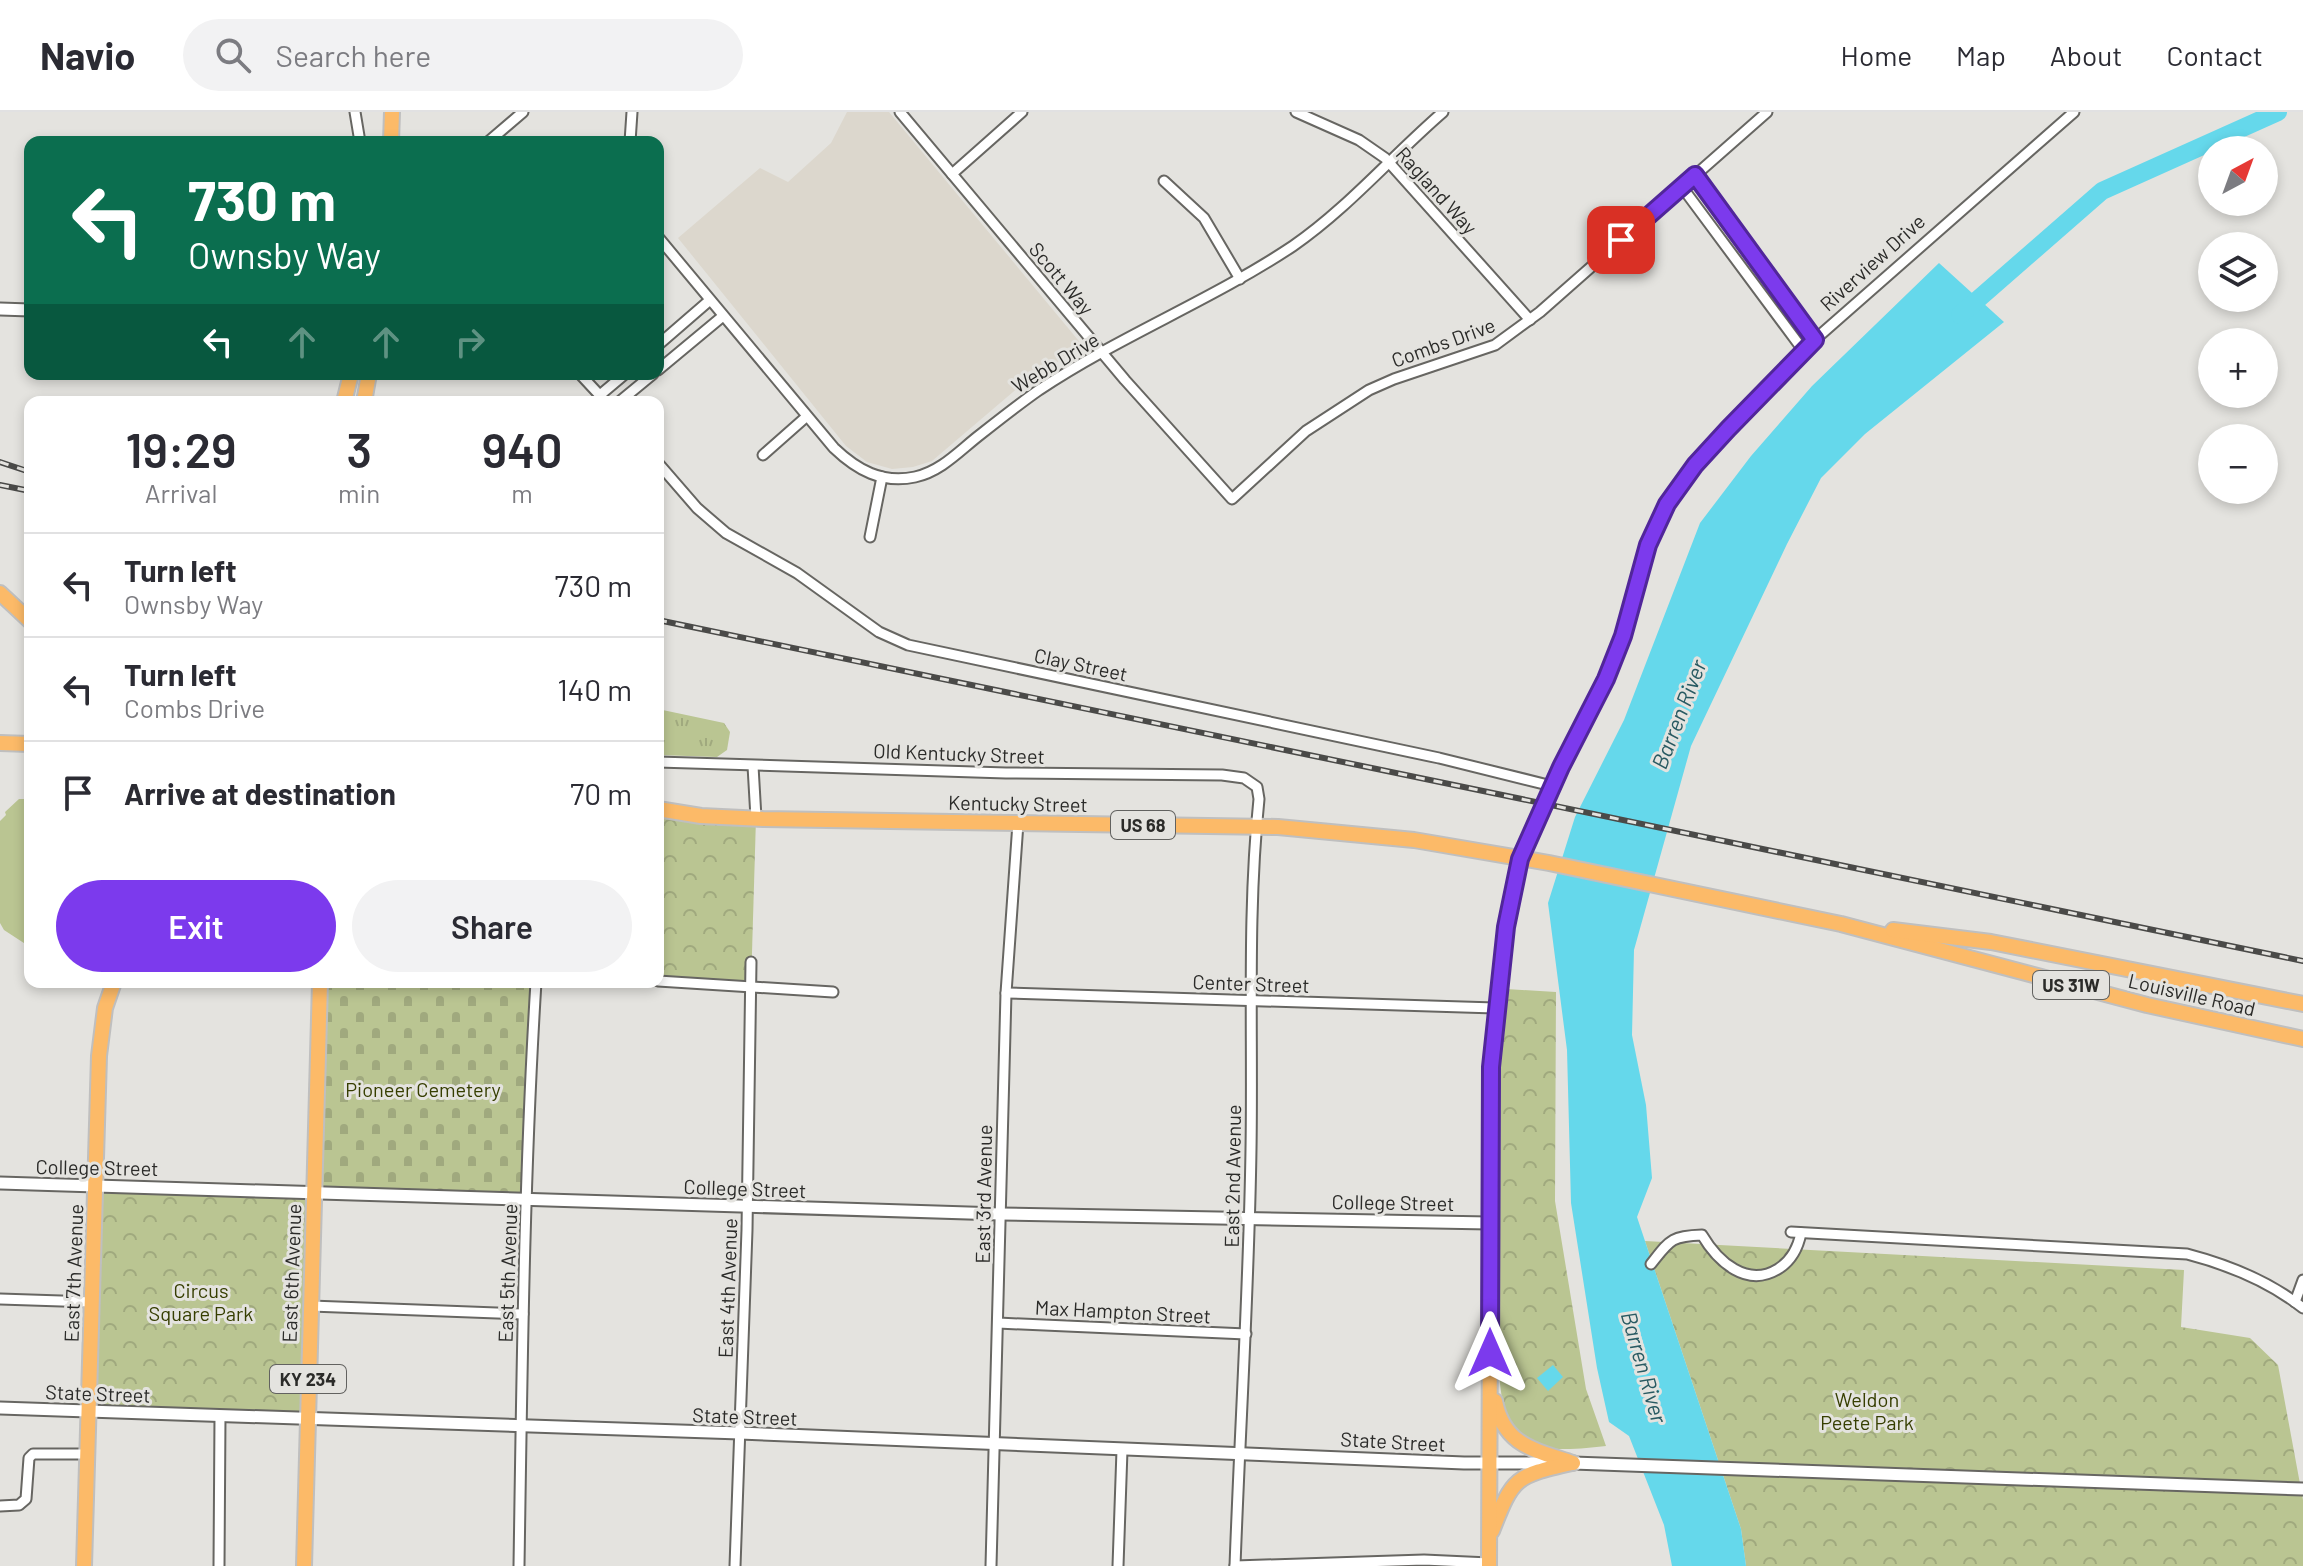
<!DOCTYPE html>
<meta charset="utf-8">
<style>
body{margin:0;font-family:Barlow,sans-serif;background:#f2f2f3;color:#2b2b33;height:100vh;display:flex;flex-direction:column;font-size:30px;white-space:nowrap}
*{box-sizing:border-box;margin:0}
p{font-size:26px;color:#7c7c81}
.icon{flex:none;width:44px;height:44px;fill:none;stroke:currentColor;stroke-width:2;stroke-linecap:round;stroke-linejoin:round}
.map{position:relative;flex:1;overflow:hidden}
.details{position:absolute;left:24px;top:284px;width:640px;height:592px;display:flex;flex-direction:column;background:#fff;border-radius:16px;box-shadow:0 4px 12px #0003}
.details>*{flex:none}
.banner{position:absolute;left:24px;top:24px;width:640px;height:244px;border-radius:16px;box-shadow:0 4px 12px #0003;background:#0b6e4f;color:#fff;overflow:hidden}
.needle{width:52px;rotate:41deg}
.fabs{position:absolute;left:2198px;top:24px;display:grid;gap:16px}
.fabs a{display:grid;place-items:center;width:80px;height:80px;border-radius:50%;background:#fff;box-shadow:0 4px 12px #0003;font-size:40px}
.pin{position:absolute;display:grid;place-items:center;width:68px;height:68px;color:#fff;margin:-34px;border-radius:16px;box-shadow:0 4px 12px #0006}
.me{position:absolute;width:88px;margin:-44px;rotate:0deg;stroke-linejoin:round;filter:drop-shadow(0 0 6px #0008)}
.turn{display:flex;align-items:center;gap:28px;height:168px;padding:0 32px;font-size:36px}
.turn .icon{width:104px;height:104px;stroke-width:2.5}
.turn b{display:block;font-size:56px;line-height:68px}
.lanes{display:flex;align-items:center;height:76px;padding:0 32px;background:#0003;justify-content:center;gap:40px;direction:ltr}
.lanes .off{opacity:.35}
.eta{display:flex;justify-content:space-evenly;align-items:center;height:136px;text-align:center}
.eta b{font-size:48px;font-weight:600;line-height:56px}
.cta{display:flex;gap:16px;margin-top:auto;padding:16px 32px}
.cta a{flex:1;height:92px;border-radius:48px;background:#7c3aed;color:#fff;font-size:32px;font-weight:600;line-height:92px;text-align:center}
.cta a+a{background:#f2f2f3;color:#2b2b33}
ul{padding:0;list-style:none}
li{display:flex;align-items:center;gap:24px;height:104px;padding:0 32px;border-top:2px solid #e1e1e2}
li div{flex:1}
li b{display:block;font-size:30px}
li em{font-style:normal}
header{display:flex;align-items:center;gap:48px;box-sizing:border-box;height:112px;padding:0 40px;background:#fff;border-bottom:2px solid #e1e1e2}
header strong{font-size:38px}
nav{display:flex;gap:44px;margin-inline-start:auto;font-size:28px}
.search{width:560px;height:72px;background:#f2f2f3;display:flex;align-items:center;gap:20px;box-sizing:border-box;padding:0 28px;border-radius:44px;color:#7c7c81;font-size:30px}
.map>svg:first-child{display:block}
</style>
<header>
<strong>Navio</strong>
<div class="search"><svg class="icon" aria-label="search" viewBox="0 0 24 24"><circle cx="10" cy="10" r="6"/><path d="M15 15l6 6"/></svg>Search here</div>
<nav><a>Home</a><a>Map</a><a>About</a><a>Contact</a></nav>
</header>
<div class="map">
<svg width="2303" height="1454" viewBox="0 0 2303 1454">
<defs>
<pattern id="grass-tufts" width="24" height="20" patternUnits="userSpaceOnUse" patternTransform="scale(2)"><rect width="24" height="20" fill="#bac592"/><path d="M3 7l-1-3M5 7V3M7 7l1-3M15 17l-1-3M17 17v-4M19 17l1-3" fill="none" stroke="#a0a97e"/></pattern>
<pattern id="cemetery-stones" width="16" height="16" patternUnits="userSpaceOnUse" patternTransform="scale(2)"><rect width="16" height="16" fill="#bac592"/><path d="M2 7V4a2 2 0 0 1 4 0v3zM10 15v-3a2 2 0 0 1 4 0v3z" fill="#a0a97e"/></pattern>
<pattern id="park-crowns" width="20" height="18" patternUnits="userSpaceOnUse" patternTransform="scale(2)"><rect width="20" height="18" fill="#bac592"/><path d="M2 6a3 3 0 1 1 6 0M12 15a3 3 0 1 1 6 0" fill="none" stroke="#a0a97e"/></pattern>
</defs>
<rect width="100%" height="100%" fill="#e4e3df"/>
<polygon fill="#dcd7cd" points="847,0 889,0 1083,234 1019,275 932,349 913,355 892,357 867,350 846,334 678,126 760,56 788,70 831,31"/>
<polygon fill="url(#grass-tufts)" points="658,597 724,611 730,620 727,638 717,645 658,643"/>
<polygon fill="url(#cemetery-stones)" points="320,870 536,870 527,1087 313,1079"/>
<g fill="url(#park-crowns)">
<polygon points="658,696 756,706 751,874 658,870"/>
<path d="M1506,877l50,3 -1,209 31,188 20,57c-30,3 -74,10 -95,-17 -8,-11 -11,-47 -13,-62l-1,-250z"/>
<polygon points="95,1074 313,1079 307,1307 89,1299"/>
<polygon points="1645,1129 2184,1158 2181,1215 2250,1226 2278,1253 2303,1388 2303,1454 1746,1454 1741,1417"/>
</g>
<polygon fill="#bac592" points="19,687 30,687 30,835 4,818 0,811 0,709 6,703 5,700"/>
<g fill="#65d8eb">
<polygon points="1939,151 2004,210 1865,322 1821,366 1787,432 1691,634 1634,838 1632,923 1646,993 1652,1066 1637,1105 1741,1417 1746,1454 1672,1454 1664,1413 1629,1324 1609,1310 1597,1256 1571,1091 1567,938 1548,791 1575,705 1624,608 1700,411 1751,344 1812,274"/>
<polygon points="1553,1253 1563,1265 1548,1279 1537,1266"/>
</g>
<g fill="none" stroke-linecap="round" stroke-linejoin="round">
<polyline stroke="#65d8eb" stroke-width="18" points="1960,203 2102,79 2278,0"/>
<defs>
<g id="minor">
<polyline points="355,0 360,30"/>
<polyline points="900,0 1125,268 1232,387 1306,319 1369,278 1394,267 1495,233 1540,200 1767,0"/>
<polyline points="1296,0 1359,28 1385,46 1530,208"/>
<polyline points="488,30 523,0"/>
<polyline points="630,30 632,0"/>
<polyline points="952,62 1022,0"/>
<polyline points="1695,63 1815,228"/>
<polyline points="1164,69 1204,106 1240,167"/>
<polyline points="1682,75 1803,238"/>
<path d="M658,125l176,211c23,22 48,36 81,29 27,-6 45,-27 66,-43 19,-15 38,-30 58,-44 81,-54 173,-90 254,-144 55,-38 99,-90 150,-134"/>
<polyline points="658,233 710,188"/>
<polyline points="658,258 723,204"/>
<polyline points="580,262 606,290"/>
<polyline points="600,283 625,262"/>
<polyline points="619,290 653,262"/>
<polyline points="763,343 806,305"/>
<polyline points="658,351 697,396 726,421 797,461 879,520 908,533 1439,646 1552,674"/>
<polyline points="870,425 882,365"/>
<path d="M658,650l348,11 216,2 22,3 13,9 2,12c-12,116 -6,233 -8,350 -2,139 -11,278 -16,417"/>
<polyline points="753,654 756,706"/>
<polyline points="1520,747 1552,674 1606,567 1623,524 1648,433 1656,412 1680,372 1728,317 1803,238 2074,0"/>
<polyline points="658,869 833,880"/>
<polyline points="1006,881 1495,896"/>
<path d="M1791,1120l396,22c42,11 82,27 116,54"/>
<path d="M1651,1152c19,-24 20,-28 51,-29 16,27 45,53 76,34 13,-8 20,-21 23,-36"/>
<polyline points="0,1187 92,1190"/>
<polyline points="2295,1190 2303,1168"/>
<polyline points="311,1194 523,1202"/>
<polyline points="998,1211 1246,1222"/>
<polyline points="0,1394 19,1393 26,1387 29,1346 33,1342 87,1342"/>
<polyline points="219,1454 220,1304"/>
<path d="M519,1454c3,-195 5,-390 17,-584"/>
<polyline points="735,1454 747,1118 751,850"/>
<polyline points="991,1454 1006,881 1018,711"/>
<polyline points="1118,1454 1122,1338"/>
<polyline points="1235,1454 1424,1448 1489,1451"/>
</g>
<g id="tertiary">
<polyline points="0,197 30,198"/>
<polyline points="0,1071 1000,1102 1489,1111"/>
<polyline points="0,1296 740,1321 1464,1351 1573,1351 2303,1377"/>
</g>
<g id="primary">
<polyline points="391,30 392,0"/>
<polyline points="344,290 351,262"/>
<polyline points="364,290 369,262"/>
<polyline points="0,481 30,509"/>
<polyline points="0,631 30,632"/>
<polyline points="658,697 701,704 763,707 1278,715 1414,728 1549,751 1841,812 2147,893 2303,927"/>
<polyline points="1893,818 1991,830 2303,892"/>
<path d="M1495,1289c9,45 40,49 78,62"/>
<path d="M1492,1419c21,-54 23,-55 80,-68"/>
<polyline points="84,1454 99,944 105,896 114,870"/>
<polyline points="304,1454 320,870"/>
<polyline points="1489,1454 1491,955 1506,815 1520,747"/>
</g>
</defs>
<use href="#minor" stroke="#676662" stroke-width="13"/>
<use href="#tertiary" stroke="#676662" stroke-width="15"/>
<use href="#primary" stroke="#bfbfbf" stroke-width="18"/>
<use href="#minor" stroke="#fff" stroke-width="9"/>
<use href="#tertiary" stroke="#fff" stroke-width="11"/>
<use href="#primary" stroke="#fcba68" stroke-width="14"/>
<defs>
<g id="rail">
<polyline points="0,350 30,360"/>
<polyline points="0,373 30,379"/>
<polyline points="658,508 2303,849"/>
</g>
</defs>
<use href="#rail" stroke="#4a4a48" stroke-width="6"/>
<use href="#rail" stroke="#e4e3df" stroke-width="3" stroke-dasharray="9" stroke-linecap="butt"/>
</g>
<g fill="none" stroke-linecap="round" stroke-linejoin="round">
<defs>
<polyline id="route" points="1490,1241 1491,955 1506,815 1520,747 1561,655 1606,567 1623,524 1648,433 1667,392 1695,353 1728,317 1815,228 1695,63 1621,128"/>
</defs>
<use href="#route" stroke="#51269a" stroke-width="20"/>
<use href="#route" stroke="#7c3aed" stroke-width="14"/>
</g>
<g text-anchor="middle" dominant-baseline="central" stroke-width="6" stroke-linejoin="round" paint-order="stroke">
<g fill="#e4e3df" stroke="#626260" stroke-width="2">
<rect x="1111" y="699" width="64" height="28" rx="6"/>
<rect x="2033" y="859" width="76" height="28" rx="6"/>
<rect x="270" y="1253" width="76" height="28" rx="6"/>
</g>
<g font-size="18" font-weight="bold" fill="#2b2b29">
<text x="1143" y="713">US 68</text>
<text x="2071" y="873">US 31W</text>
<text x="308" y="1267">KY 234</text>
</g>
<g font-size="20" fill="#2b2b29" stroke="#e4e3df">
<text transform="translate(1437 78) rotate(48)">Ragland Way</text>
<text transform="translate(1872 150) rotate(-42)">Riverview Drive</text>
<text transform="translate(1062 166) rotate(50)">Scott Way</text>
<text transform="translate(1443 230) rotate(-20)">Combs Drive</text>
<text transform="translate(1055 250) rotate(-31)">Webb Drive</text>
<text transform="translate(1081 552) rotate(12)">Clay Street</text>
<text transform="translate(959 641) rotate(2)">Old Kentucky Street</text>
<text transform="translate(1018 691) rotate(1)">Kentucky Street</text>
<text transform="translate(1251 871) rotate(2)">Center Street</text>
<text transform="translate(2192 882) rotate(13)">Louisville Road</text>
<text transform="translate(97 1055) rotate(1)">College Street</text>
<text transform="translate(1232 1064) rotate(-89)">East 2nd Avenue</text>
<text transform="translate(745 1076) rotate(2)">College Street</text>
<text transform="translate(983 1082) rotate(-89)">East 3rd Avenue</text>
<text transform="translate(1393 1090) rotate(1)">College Street</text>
<text transform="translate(73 1161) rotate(-88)">East 7th Avenue</text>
<text transform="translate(291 1161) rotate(-88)">East 6th Avenue</text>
<text transform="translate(507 1161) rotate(-88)">East 5th Avenue</text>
<text transform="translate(727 1176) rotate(-88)">East 4th Avenue</text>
<text transform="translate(1123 1199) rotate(3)">Max Hampton Street</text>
<text transform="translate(98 1281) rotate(2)">State Street</text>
<text transform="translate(745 1304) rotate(2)">State Street</text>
<text transform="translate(1393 1329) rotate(3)">State Street</text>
</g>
<g font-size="20" fill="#363e00" stroke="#e4e3df">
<text x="423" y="977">Pioneer Cemetery</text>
<text x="201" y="1178">Circus<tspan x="201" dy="23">Square Park</tspan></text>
<text x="1867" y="1287">Weldon<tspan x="1867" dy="23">Peete Park</tspan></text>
</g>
<g font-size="22" font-style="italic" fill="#285a62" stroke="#e4e3df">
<text transform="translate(1678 602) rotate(-69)">Barren River</text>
<text transform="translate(1645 1255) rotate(74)">Barren River</text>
</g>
</g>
</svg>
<div class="fabs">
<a><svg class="needle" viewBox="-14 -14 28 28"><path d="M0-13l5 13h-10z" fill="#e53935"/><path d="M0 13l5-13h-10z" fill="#7c7c81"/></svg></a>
<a><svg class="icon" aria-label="layers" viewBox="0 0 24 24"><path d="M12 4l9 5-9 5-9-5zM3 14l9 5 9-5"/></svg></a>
<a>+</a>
<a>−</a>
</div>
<div class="pin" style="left:1621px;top:128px;background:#d93025"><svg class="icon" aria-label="arrive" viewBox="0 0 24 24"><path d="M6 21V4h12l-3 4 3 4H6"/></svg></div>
<svg class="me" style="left:1490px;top:1241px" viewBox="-20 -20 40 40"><path d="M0-17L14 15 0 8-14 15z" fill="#7c3aed" stroke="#fff" stroke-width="4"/></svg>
<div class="banner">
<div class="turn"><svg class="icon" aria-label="left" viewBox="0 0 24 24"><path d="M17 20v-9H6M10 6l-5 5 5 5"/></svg><div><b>730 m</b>Ownsby Way</div></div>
<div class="lanes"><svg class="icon" aria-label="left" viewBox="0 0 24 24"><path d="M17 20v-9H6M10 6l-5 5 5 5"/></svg><svg class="icon off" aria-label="ahead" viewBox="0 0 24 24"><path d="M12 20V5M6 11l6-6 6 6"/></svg><svg class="icon off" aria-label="ahead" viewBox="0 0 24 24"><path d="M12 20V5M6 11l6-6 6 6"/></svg><svg class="icon off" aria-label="right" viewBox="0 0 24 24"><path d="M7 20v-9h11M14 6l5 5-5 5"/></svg></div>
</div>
<section class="details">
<div class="eta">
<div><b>19:29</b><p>Arrival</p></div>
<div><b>3</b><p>min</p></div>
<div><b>940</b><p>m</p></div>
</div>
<ul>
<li><svg class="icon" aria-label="left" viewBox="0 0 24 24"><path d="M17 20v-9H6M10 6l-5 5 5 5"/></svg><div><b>Turn left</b><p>Ownsby Way</p></div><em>730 m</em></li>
<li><svg class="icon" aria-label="left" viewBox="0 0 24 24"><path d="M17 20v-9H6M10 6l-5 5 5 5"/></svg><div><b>Turn left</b><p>Combs Drive</p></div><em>140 m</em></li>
<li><svg class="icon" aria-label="arrive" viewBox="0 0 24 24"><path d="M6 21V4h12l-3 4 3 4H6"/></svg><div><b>Arrive at destination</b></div><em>70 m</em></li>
</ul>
<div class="cta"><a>Exit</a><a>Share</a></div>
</section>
</div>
